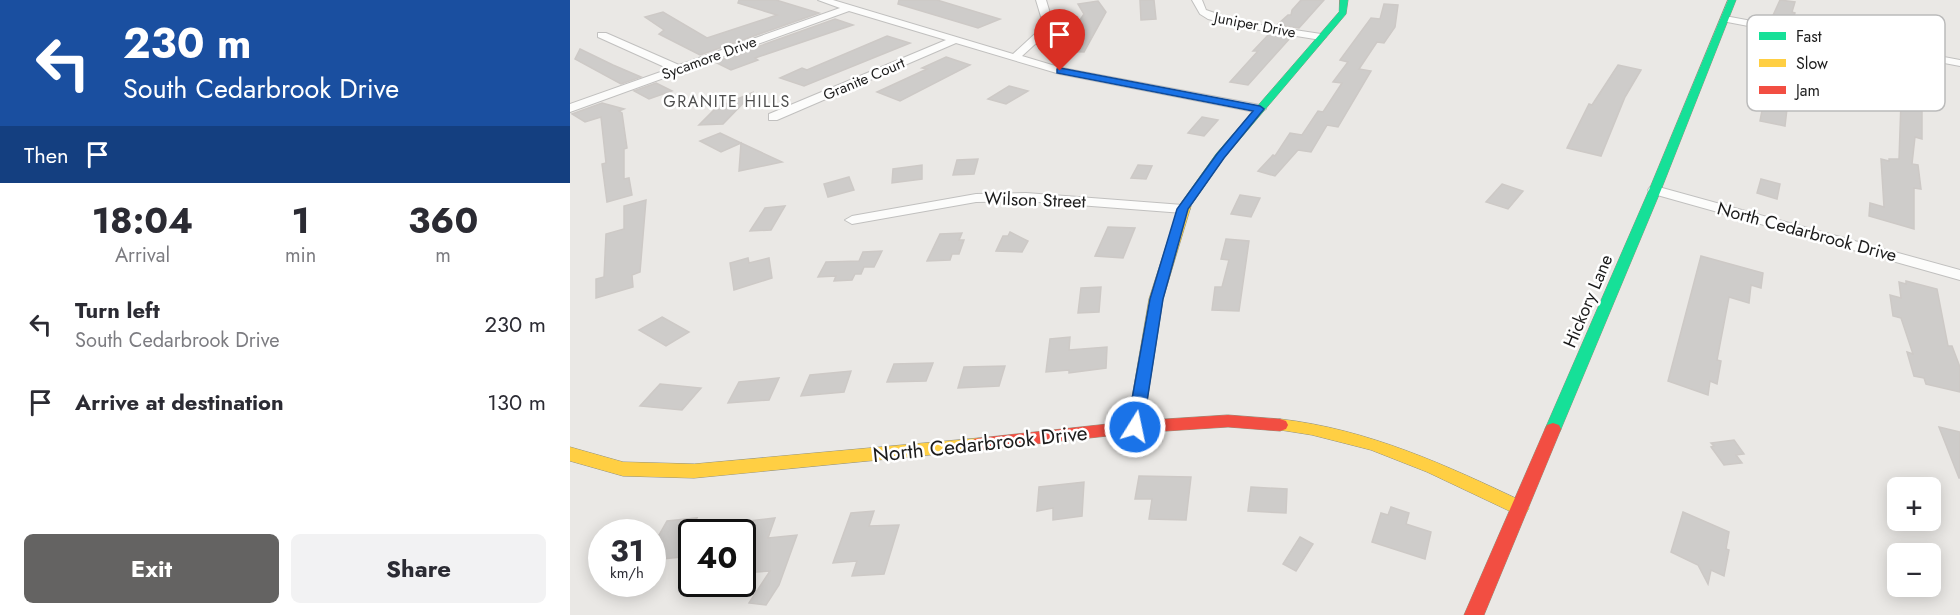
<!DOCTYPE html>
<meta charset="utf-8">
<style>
body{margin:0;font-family:Jost,sans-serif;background:#f2f2f3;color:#2b2b33;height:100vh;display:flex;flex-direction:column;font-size:22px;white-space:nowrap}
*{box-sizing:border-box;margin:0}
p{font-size:20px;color:#7c7c81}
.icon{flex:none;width:33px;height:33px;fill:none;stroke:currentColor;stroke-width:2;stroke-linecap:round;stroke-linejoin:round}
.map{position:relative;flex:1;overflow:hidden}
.sheet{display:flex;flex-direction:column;background:#fff;width:570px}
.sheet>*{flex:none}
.guide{background:#1a4fa0;color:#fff;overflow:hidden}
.fabs{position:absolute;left:1317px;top:477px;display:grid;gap:12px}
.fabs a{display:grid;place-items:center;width:54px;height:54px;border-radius:9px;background:#fff;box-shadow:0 3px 15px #0003;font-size:30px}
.speed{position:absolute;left:18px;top:519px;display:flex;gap:12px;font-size:30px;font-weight:700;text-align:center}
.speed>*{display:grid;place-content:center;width:78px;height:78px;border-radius:50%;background:#fff;box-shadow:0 3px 15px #0003;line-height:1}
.speed small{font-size:15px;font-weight:400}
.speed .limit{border:3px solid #111;border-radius:9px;background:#fff;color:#111}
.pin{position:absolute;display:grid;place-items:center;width:51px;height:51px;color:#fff;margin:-62px -26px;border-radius:50% 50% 50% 0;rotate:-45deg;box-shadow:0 0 6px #0007}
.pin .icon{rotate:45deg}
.me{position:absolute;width:66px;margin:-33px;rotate:10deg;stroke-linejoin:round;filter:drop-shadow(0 0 4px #0008)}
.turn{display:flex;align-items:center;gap:21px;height:126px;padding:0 24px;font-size:27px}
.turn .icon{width:78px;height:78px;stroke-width:2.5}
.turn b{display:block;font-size:42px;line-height:51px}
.then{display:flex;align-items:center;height:57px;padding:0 24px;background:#0003;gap:12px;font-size:22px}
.eta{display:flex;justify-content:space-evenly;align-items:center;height:102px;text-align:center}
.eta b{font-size:36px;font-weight:700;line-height:42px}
.action{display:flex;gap:12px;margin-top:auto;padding:12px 24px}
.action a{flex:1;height:69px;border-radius:9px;background:#646362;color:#fff;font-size:24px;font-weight:700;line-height:69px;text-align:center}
.action a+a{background:#f2f2f3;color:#2b2b33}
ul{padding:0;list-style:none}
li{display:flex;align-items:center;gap:18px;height:78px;padding:0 24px}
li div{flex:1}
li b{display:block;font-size:22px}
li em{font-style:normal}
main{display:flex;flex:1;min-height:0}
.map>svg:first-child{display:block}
</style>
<main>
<section class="sheet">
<div class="guide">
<div class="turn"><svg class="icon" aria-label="left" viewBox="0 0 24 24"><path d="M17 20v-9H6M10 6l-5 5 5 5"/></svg><div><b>230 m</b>South Cedarbrook Drive</div></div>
<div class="then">Then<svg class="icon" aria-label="arrive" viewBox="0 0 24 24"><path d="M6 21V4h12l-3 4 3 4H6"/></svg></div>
</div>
<div class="eta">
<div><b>18:04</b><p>Arrival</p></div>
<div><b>1</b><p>min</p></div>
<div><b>360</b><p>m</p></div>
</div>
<ul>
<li><svg class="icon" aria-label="left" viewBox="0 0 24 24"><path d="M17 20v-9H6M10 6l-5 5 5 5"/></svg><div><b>Turn left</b><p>South Cedarbrook Drive</p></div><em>230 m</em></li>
<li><svg class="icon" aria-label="arrive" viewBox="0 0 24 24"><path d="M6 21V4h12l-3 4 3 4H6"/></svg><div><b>Arrive at destination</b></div><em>130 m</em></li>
</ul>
<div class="action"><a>Exit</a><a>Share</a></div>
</section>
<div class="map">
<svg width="1390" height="615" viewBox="0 0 1390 615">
<rect width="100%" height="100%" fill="#eae8e5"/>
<g fill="#ceccca" stroke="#cdc9c6" stroke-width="1.5">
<polygon points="169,0 206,0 249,13 130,55 89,34 94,30 75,17 93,12 137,38 207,15 168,3"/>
<polygon points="329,0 367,0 430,19 408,28 328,4"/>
<polygon points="570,0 584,0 586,19 571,20"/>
<polygon points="731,0 754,0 729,28 707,25 718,15 721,15 722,10"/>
<polygon points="1210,0 1225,2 1222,12 1225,13 1220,26 1200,22"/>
<polygon points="528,1 536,12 514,52 489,51 514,14 508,4"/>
<polygon points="814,4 828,5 825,27 814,43 807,42 789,69 801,71 768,127 757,125 741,152 728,150 705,176 688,171 703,155 705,156 720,133 732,135 748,111 753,112 772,83 763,82 778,62 770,60 801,18 810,19"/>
<polygon points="265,19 283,25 185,58 188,60 161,70 145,62"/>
<polygon points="1196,32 1216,35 1215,39 1221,40 1218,56 1223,57 1215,126 1190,121 1204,48 1190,45"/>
<polygon points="699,34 721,37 678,85 660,82 688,51 683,51"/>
<polygon points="317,36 340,43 234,86 210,78 232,68 237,70"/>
<polygon points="10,49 43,65 71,77 51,84 5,59"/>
<polygon points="376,57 400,65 330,101 307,92 357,69 352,68"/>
<polygon points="1342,59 1357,62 1359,74 1358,105 1352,104 1352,139 1345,137 1342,164 1348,165 1351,189 1344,188 1344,229 1299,216 1300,203 1314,207 1311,159 1319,161 1319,159 1329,159 1332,72 1335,73 1335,63 1343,65"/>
<polygon points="1048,65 1071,70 1055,97 1031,156 997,148 1019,104 1022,105"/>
<polygon points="86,83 102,91 79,99 64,91"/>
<polygon points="439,86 458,91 436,104 418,99"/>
<polygon points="184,92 153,124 129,125 146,108"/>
<polygon points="32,103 54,109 49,111 52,113 57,148 54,149 54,179 59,178 62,195 37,202 32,164 36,163 31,117 15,122 2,114"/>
<polygon points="632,117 648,120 634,136 618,133"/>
<polygon points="150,133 171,143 212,162 169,171 171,143 151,152 130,141"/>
<polygon points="408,159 404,174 383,175 387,160"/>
<polygon points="352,165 352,179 322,183 323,169"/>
<polygon points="568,165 582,166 576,179 561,178"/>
<polygon points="279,177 284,190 258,197 254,184"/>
<polygon points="1191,179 1210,184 1207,199 1187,193"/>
<polygon points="932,184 953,191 938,209 916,202"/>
<polygon points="670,195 690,198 681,217 661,214"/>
<polygon points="76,200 70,272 62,275 63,287 26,298 26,279 34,277 36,234 54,229 54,206"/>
<polygon points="215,206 201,230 180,231 195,208"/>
<polygon points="538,227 565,228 553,258 525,256"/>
<polygon points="440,232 458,241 452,252 426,251 433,236 438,236"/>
<polygon points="392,233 389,240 394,240 389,254 382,254 380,260 357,261 370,234"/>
<polygon points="656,239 679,241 669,311 642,310 645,287 652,287 659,260 651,259"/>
<polygon points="312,251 304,267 294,267 291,274 285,274 282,280 264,281 266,276 248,277 256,262 289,261 293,252"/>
<polygon points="1131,256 1193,273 1191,288 1181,285 1179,303 1159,297 1147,360 1151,361 1147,384 1140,381 1138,395 1098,381"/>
<polygon points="178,258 179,263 199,258 202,278 164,290 160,263"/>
<polygon points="1336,281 1367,289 1378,346 1382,346 1390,367 1390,392 1356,384 1354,378 1344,376 1337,352 1343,354 1331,318 1323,316 1320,295 1331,298 1329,282 1336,284"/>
<polygon points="531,287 529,312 508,313 511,288"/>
<polygon points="92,317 119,332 96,346 69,330"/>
<polygon points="500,337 499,350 537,347 536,368 499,373 499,370 476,372 480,339"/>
<polygon points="363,363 356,381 317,382 324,364"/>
<polygon points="435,366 429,386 388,388 394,367"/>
<polygon points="281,371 274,392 231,396 240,375"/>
<polygon points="209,378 199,400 158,403 169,382"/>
<polygon points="90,384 131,388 112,410 70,406"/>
<polygon points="1369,427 1390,432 1390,478 1389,478"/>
<polygon points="1164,440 1174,454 1166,455 1172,463 1154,465 1141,447 1144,446 1141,443"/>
<polygon points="569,476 621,477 616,520 579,519 582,499 565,499"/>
<polygon points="514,482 512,516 483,520 483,508 467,511 469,487"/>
<polygon points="681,487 717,489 716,513 678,511"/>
<polygon points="821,507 839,513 836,524 861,532 855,559 802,542 811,513 818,515"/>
<polygon points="304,511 299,526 329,525 314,574 282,576 287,561 263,563 281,513"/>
<polygon points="1113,512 1159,532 1156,549 1159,550 1154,576 1141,570 1138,584 1128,565 1101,552"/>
<polygon points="127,518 122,529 122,556 82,560 82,536 89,535 97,521"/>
<polygon points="205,518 198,538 227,535 209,585 196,605 179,603 200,571 172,573 172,537 179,521"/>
<polygon points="730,537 743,544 726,571 713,564"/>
</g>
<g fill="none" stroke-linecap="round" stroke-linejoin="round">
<defs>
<g id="street">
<polygon points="248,0 263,0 443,54 467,32 472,20 466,0 476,0 482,20 475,35 452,56 492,68 690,105 696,109 690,113 490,74 386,43 207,120 199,120 199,114 376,40 279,11 0,112 0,104 99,69 28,37 28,33 36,33 109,65 270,8"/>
<polygon points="622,0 632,0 636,10 671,22 751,34 756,37 751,40 671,27 638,19 630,14"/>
<polygon points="1155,16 1390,60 1390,66 1152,21 1152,17"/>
<polygon points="1085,186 1390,270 1390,280 1080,193 1078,190 1080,187"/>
<polygon points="456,193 613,205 620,209 613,213 456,201 406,202 282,224 275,220 282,216 406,194"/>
</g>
<g id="fast">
<polygon points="770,0 778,0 776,14 654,158 619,208 611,208 609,206 646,154 769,12"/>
<polygon points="1158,0 1166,0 1091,190 991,429 989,433 983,435 977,433 975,429 1079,190"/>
</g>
<g id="slow">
<polygon points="615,203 621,206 593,299 573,427 571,431 565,433 559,431 557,427 579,299 609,206"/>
<path d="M710,419c88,10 166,46 246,84l3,5 -3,5 -6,3 -93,-44 -56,-22 -59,-15 -38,-6 -2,-4 2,-4z"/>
<polygon points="410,438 416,439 418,444 416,449 410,450 124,478 53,476 0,461 0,447 53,462 124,464"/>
</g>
<g id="jam">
<polygon points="658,415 710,419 716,421 718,425 716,429 710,431 658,427 565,433 410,450 404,449 402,444 404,439 410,438 565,421"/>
<polygon points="983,423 989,425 991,429 914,615 894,615 975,429 977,425"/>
</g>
</defs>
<use href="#street" stroke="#c1c0bf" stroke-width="2"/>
<use href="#fast" stroke="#93927e" stroke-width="1"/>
<use href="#slow" stroke="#93927e" stroke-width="1"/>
<use href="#jam" stroke="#93927e" stroke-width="1"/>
<use href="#street" fill="#fcfcfb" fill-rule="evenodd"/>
<use href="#fast" fill="#16e098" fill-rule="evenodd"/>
<use href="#slow" fill="#ffcf43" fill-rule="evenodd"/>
<use href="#jam" fill="#f24e42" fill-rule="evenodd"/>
</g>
<polygon fill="#1a73e8" stroke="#114b97" stroke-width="1.5" points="490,68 690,106 694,109 654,158 618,209 593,299 573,427 571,432 565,433 559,432 557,427 580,299 607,209 647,154 683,111 487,73 487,69"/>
<g text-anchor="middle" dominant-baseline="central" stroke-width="5" stroke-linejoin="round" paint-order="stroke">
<g font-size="15" fill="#1c1c1c" stroke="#fff">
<text transform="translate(685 25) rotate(11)">Juniper Drive</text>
<text transform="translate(139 58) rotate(-20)">Sycamore Drive</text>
<text transform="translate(294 79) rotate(-23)">Granite Court</text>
</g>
<g font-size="16" letter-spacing="1.5" fill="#4f4f4f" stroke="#fff">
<text x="157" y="101">GRANITE HILLS</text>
</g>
<g font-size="18" fill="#1c1c1c" stroke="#fff">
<text transform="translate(465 200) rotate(2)">Wilson Street</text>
<text transform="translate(1237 232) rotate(15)">North Cedarbrook Drive</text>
<text transform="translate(1018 301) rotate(-67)">Hickory Lane</text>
</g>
<g font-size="21" fill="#1c1c1c" stroke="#fff">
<text transform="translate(410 444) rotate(-6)">North Cedarbrook Drive</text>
</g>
</g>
<rect x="1177" y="15" width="198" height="96" rx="9" fill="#fff" stroke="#bbb" stroke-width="1.5"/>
<rect x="1189" y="32" width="27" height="8" fill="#16e098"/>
<rect x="1189" y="59" width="27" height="8" fill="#ffcf43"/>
<rect x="1189" y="86" width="27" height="8" fill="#f24e42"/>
<g font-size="16" fill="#1c1c1c">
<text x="1226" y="42">Fast</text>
<text x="1226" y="69">Slow</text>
<text x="1226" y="96">Jam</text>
</g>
</svg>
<div class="fabs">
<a>+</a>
<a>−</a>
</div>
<div class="speed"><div>31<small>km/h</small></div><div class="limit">40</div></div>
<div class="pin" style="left:490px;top:71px;background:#d93025"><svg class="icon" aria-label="arrive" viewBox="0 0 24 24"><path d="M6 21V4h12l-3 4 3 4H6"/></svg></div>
<svg class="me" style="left:565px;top:427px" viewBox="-20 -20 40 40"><circle r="17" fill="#1a73e8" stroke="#fff" stroke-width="3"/><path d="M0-11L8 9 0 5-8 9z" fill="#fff"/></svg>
</div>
</main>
